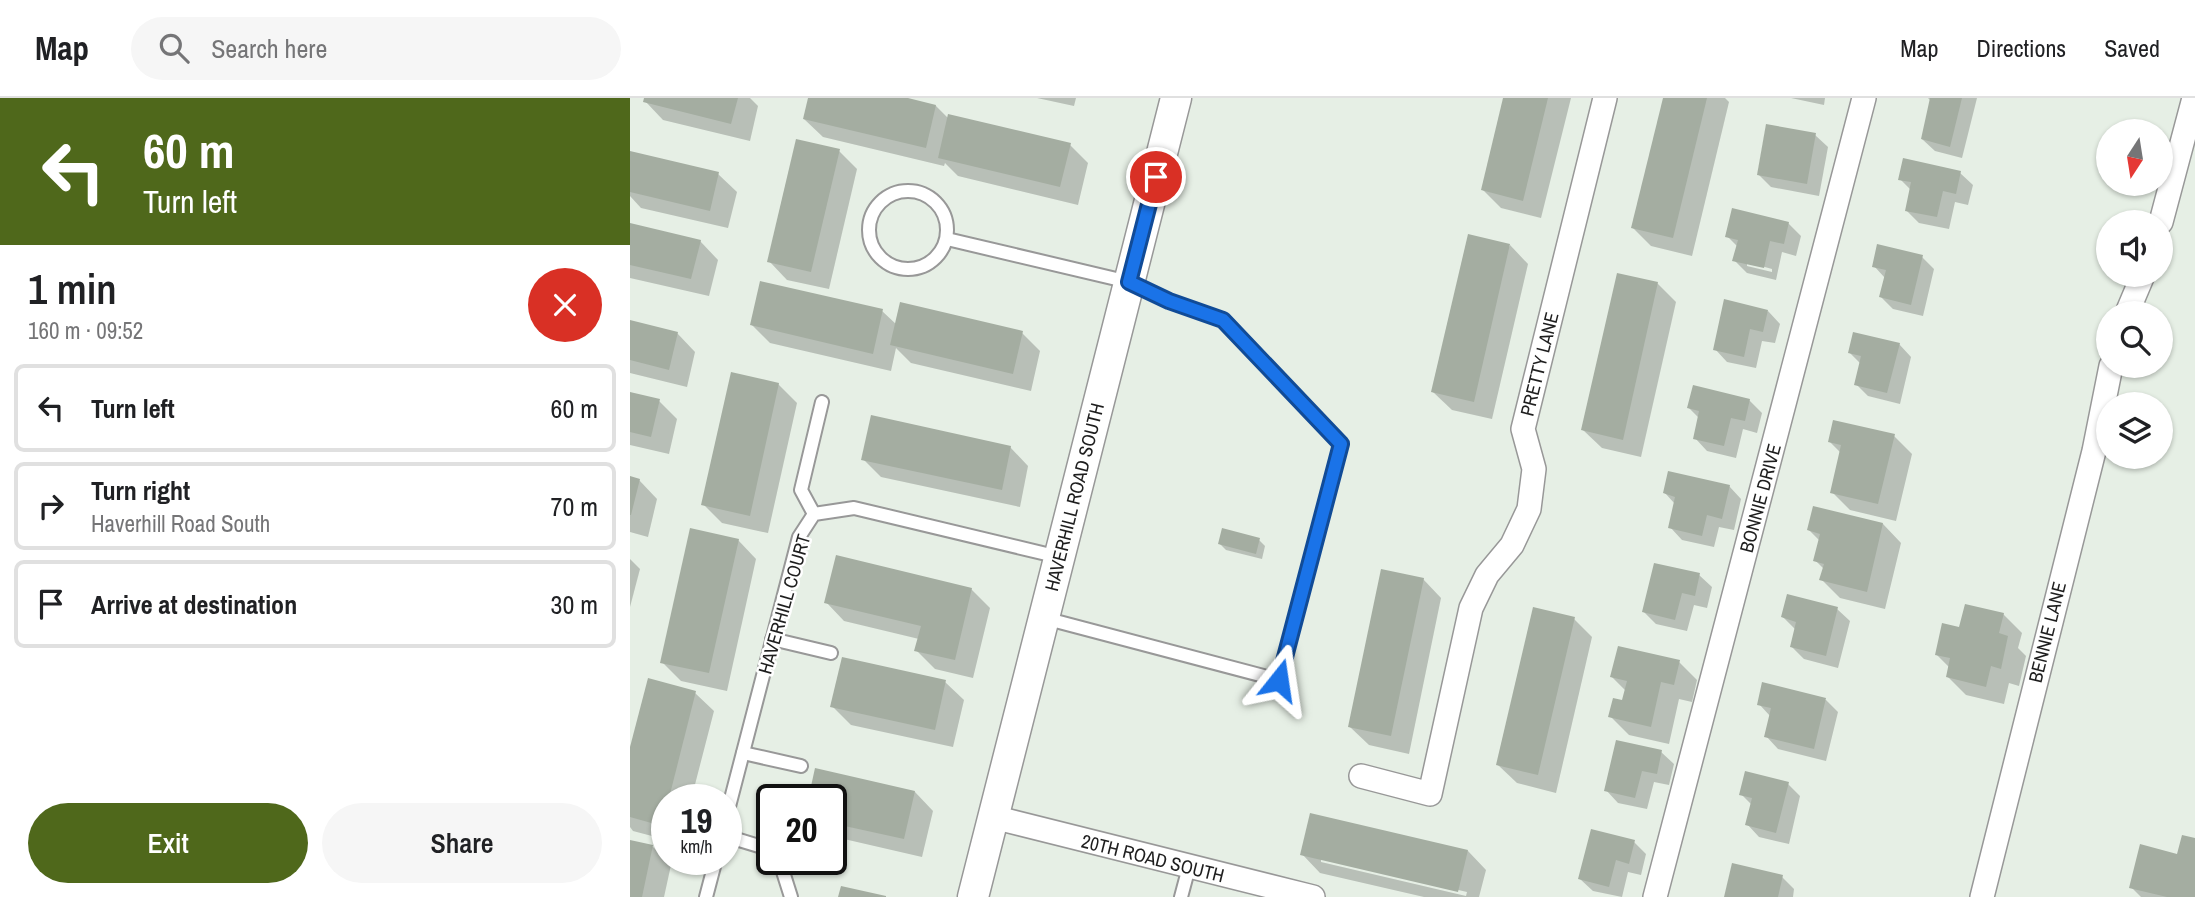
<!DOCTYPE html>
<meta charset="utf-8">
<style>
body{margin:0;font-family:"Archivo Narrow",sans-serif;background:#f6f6f6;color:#202124;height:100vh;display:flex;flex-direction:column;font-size:26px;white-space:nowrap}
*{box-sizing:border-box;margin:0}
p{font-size:23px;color:#757577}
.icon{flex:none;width:38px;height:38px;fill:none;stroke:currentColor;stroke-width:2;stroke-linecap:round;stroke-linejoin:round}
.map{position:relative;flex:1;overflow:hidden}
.panel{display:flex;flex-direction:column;background:#fff;width:630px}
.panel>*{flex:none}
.top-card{background:#4f681b;color:#fff;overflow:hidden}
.needle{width:46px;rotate:192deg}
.buttons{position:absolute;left:1466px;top:21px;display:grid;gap:14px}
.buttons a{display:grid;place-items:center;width:77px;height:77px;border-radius:50%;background:#fff;box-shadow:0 2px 5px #0004;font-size:35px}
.speed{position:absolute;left:21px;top:686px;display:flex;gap:14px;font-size:35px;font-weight:700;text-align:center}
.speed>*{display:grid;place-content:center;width:91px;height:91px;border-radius:50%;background:#fff;box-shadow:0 2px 5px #0004;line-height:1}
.speed small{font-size:18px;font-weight:400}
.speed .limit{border:4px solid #111;border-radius:10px;background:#fff;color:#111}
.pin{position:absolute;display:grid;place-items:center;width:60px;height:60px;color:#fff;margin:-30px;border:4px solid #fff;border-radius:50%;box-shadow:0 2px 7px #0007}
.me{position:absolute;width:77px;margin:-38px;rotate:15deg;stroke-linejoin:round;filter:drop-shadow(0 0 5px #0008)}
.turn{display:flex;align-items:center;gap:24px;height:147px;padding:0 28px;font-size:32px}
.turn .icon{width:91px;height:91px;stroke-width:2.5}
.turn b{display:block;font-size:49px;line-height:60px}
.round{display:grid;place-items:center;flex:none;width:74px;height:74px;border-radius:37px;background:#f6f6f6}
.head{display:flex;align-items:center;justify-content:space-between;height:119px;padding:0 28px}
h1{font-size:42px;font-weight:600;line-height:52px}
.button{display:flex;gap:14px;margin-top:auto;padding:14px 28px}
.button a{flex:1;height:80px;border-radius:42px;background:#4f681b;color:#fff;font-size:28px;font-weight:600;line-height:80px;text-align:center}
.button a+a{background:#f6f6f6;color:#202124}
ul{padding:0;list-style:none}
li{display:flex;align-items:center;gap:21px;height:88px;margin:0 14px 10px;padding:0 14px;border:4px solid #e0e0e0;border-radius:10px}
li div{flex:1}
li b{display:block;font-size:26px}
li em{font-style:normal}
header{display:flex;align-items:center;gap:42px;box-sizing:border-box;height:98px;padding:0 35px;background:#fff;border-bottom:2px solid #e0e0e0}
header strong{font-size:33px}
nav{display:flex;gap:38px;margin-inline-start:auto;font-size:24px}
.search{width:490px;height:63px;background:#f6f6f6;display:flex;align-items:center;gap:18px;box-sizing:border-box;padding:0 24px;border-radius:38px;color:#757577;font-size:26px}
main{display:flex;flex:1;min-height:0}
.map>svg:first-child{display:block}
</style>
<header>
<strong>Map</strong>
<div class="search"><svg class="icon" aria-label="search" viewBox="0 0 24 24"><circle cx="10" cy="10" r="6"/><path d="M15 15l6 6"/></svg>Search here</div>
<nav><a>Map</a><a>Directions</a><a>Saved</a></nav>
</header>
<main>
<section class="panel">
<div class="top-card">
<div class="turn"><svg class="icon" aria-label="left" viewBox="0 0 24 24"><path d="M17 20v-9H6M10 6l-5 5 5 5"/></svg><div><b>60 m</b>Turn left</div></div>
</div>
<div class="head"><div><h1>1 min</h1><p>160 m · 09:52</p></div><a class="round" style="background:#d93025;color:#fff"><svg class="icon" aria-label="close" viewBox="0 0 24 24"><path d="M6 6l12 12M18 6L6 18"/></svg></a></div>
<ul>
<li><svg class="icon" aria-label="left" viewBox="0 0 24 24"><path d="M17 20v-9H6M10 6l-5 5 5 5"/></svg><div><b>Turn left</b></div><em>60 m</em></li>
<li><svg class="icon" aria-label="right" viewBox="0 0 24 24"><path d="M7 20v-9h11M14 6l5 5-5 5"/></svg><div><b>Turn right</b><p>Haverhill Road South</p></div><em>70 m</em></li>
<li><svg class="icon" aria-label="arrive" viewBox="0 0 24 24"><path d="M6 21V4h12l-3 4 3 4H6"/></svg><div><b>Arrive at destination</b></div><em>30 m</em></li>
</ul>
<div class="button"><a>Exit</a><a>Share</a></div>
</section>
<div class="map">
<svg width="1565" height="799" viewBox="0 0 1565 799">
<rect width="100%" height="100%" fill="#e6efe5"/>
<g fill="#0003" fill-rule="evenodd">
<polygon points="16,0 120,0 128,8 120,43 33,22 15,3"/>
<polygon points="179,0 271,0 306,8 319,21 440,47 458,65 448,107 328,78 315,65 314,68 193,39 174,21"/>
<polygon points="407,0 446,0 444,8"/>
<polygon points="875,0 941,0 911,120 871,110 853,92"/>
<polygon points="1034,0 1095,0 1099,4 1062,158 1021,148 1003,130"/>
<polygon points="1161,0 1195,0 1194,7"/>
<polygon points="1298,0 1347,0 1332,60 1305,53 1292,41 1301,3"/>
<polygon points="1185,37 1198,49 1189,98 1141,89 1129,77"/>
<polygon points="209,53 227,71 199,191 157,182 139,163"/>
<polygon points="0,62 88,76 107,94 98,130 11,110 0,98"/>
<polygon points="1330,75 1343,87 1338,107 1325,104 1319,131 1289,125 1276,112 1281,92 1270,81"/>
<path d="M1158,125l13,13 -5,20 -14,-4 -6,28 -29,-7 -13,-13 4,-13 -11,-11zM1117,164l25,7v3l-25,-6z"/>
<polygon points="0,127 70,143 88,162 79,198 0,180"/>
<polygon points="880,147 898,166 862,321 822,312 803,294"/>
<polygon points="1292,159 1304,171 1293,218 1263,211 1251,199 1255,180 1244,168"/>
<polygon points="1027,185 1046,204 1011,359 972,350 953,332"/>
<polygon points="252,213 267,227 392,235 410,253 401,293 281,265 266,250 261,273 140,245 121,226"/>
<polygon points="1138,213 1150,226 1145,245 1132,243 1126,270 1097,264 1085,251"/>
<polygon points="0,224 47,235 65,254 57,289 0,275"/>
<polygon points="1269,246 1281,259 1270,306 1238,298 1226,286 1231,266 1220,255"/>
<polygon points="148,286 167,305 138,435 92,425 73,406"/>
<polygon points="0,296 29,303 47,321 39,356 0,347"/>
<polygon points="1119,302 1132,315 1127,335 1113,331 1106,360 1077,353 1065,340 1069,320 1059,310"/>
<polygon points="1264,338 1282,356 1266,423 1220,412 1202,394 1211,355 1200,344"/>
<polygon points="380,349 398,368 390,409 251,379 233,361"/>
<polygon points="0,380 9,382 27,401 18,439 0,434"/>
<polygon points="1099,388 1111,401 1104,432 1089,429 1084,449 1052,442 1040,429 1045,406 1035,395"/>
<polygon points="1253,426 1271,445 1255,511 1210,500 1191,481 1194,471 1185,462 1190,443 1179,432"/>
<polygon points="108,442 126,461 97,593 51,583 32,564"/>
<polygon points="629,442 635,448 632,461 596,452 590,446"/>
<polygon points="0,461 10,471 0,509"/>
<polygon points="1069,477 1082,489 1077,510 1064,507 1057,533 1026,526 1014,514"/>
<polygon points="793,481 811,500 779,656 739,647 720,629"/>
<polygon points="341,491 360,510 343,580 305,571 286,552 289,541 214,523 196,504"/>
<polygon points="1207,511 1220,523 1208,570 1174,561 1162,549 1166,532 1153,519"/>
<polygon points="1373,516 1392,535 1388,550 1396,558 1389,588 1379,585 1374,606 1336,597 1318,579 1320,570 1306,556 1331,532"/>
<polygon points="944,521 962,539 926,695 887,685 868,667"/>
<polygon points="1049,564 1067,582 1062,604 1049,601 1039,646 999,637 980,618 994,604 996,593 982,579"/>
<polygon points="315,584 334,602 323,649 221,627 202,608"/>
<polygon points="65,595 84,613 61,702 37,702 37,742 3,733 0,729 0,656"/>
<polygon points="1196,602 1208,614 1196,663 1148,651 1136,638 1141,619 1129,606"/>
<polygon points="1031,654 1044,666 1039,687 1024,684 1017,711 988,705 976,692"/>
<polygon points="1158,686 1170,698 1159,746 1129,739 1117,726 1122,707 1111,696"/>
<polygon points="285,694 303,713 292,759 201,738 201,702"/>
<polygon points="0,744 23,749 41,767 34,799 0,799"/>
<polygon points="1004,744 1016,756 1011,777 998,774 992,799 963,793 950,781"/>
<path d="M838,753l18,19 -7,27h-55l-104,-24 -18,-19zM691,760l146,34 -1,4 -145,-34z"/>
<polygon points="1152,779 1164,791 1163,799 1096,799"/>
<polygon points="1501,789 1565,799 1511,799"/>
</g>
<g fill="#a4ada1">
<polygon points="14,0 108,0 101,26 13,4"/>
<polygon points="178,0 278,0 306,7 296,50 173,21"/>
<polygon points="873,0 918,0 893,103 851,92"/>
<polygon points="1033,0 1077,0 1043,140 1001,130"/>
<polygon points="1300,0 1332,0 1320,49 1291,41"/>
<polygon points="318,16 441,45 430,89 308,60"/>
<polygon points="1136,26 1186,35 1177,86 1127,77"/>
<polygon points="166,41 210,51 181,174 137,164"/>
<polygon points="0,53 89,74 80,113 0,94"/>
<polygon points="1273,60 1331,73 1326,96 1313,93 1307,119 1275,113 1281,84 1268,82"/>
<polygon points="1102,110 1159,124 1154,146 1140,143 1134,170 1102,163 1108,142 1095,139"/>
<polygon points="0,125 71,142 61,181 0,167"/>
<polygon points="838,136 880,146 844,304 801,294"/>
<polygon points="1247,146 1293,157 1281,207 1249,199 1256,172 1242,169"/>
<polygon points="987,175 1028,184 993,342 951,332"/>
<polygon points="130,183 253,211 243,256 120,227"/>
<polygon points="1094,201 1138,212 1133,234 1120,231 1114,259 1083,252"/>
<polygon points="270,204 393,233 383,276 260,247"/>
<polygon points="0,222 48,234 39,272 0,262"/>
<polygon points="1223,234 1270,245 1257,295 1224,287 1231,258 1218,255"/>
<polygon points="101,274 149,285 120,418 71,407"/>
<polygon points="1063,287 1120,301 1115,323 1101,320 1094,348 1063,341 1069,313 1057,310"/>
<polygon points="0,294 30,301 21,339 0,334"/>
<polygon points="241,317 381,348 372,392 231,362"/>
<polygon points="1203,322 1265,336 1248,406 1200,395 1211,347 1198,344"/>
<polygon points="1038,373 1100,387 1092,421 1077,417 1072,438 1038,430 1045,399 1033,395"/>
<polygon points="0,378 10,381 1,417 0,417"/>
<polygon points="1183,408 1253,425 1237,494 1189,482 1194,466 1183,463 1190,436 1177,432"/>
<polygon points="60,430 109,441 79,575 30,565"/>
<polygon points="592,430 630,440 626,456 588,446"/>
<polygon points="206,457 342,490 325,562 284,553 291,528 194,505"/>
<polygon points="1024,465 1070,475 1065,498 1052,495 1045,522 1012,514"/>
<polygon points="751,471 794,480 761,638 718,629"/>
<polygon points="1157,496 1208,509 1196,558 1160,549 1166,524 1151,519"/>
<polygon points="1335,506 1374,515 1369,535 1378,538 1371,571 1361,568 1356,589 1316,579 1320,560 1305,557 1312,525 1329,529"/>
<polygon points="903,509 945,519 908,677 866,667"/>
<polygon points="988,548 1050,562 1044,587 1031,584 1021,629 978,619 983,600 992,602 997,583 980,579"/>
<polygon points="212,559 316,582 305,632 200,609"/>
<polygon points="18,580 66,593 32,728 0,719 0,649"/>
<polygon points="1132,584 1196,600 1184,651 1134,639 1141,610 1127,607"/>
<polygon points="986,642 1032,652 1027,676 1012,673 1005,700 974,693"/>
<polygon points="185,670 285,693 274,741 201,725 201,702 178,702"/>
<polygon points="1115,673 1159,684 1146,735 1115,727 1122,700 1109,697"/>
<polygon points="680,715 838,752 828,794 670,757"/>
<polygon points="961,731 1005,742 999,766 986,762 979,789 948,781"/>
<polygon points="1552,737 1565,740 1565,799 1537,799 1499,790 1510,746 1547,756"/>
<polygon points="0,742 23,747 12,799 0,799"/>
<polygon points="1102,765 1153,777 1148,799 1094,799"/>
<polygon points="211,788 256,798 256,799 208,799"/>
</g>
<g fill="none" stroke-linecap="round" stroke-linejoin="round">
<defs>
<g id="service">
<circle cx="278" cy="132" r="39"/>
<polyline points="317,141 499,184 539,203 593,222 711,346 649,582 414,520"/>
<polyline points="184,416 171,392 192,304"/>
<polyline points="142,541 201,555"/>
<polyline points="113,655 171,668"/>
<polyline points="96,720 169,439 184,416 224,410 429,459"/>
<polyline points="96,738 142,752"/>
<polyline points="149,761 161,799"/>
<polyline points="76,799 86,761"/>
<polyline points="551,799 559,769"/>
</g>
<g id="minor">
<polyline points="1531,124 1564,0"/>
<polyline points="1497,215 1513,177"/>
<polyline points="731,678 800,696 841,510 857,477 882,447 899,411 904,371 893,331 975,0"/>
<polyline points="363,719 683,799"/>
<polyline points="1025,799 1234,0"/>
<polyline points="1352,799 1464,353 1481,268"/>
</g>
<polyline id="tertiary" points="343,799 546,0"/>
</defs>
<use href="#service" stroke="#989898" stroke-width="16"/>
<use href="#minor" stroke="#989898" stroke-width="26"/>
<use href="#tertiary" stroke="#989898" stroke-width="33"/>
<use href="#service" stroke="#fff" stroke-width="12"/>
<use href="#minor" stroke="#fff" stroke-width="23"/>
<use href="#tertiary" stroke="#fff" stroke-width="30"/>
</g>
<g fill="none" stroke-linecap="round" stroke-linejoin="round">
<defs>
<polyline id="route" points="526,79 499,184 539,203 593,222 711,346 649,582"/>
</defs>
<use href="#route" stroke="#114b97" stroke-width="18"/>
<use href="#route" stroke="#1a73e8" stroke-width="12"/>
</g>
<g text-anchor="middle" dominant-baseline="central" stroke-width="5" stroke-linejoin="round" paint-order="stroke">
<g font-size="19" fill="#1e1e1e" stroke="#fff">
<text transform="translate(909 266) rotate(-76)">PRETTY LANE</text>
<text transform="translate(444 399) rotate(-76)">HAVERHILL ROAD SOUTH</text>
<text transform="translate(1130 400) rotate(-75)">BONNIE DRIVE</text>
<text transform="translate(154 506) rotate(-74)">HAVERHILL COURT</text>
<text transform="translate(1417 534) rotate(-76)">BENNIE LANE</text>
<text transform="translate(523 760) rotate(14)">20TH ROAD SOUTH</text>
</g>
</g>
</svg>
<div class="buttons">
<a><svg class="needle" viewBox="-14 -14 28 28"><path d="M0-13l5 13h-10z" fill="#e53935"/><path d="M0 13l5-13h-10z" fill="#757577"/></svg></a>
<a><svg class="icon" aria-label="sound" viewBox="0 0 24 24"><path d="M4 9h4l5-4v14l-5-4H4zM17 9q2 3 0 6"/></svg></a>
<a><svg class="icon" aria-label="search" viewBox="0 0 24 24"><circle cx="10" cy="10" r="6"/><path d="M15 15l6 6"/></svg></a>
<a><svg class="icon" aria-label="layers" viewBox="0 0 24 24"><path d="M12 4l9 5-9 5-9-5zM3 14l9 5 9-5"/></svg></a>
</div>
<div class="speed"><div>19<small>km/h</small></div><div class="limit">20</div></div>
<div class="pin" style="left:526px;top:79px;background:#d93025"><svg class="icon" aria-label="arrive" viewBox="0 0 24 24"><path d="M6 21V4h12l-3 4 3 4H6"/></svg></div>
<svg class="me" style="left:649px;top:582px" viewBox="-20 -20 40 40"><path d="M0-17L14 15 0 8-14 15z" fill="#1a73e8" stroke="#fff" stroke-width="4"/></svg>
</div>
</main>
